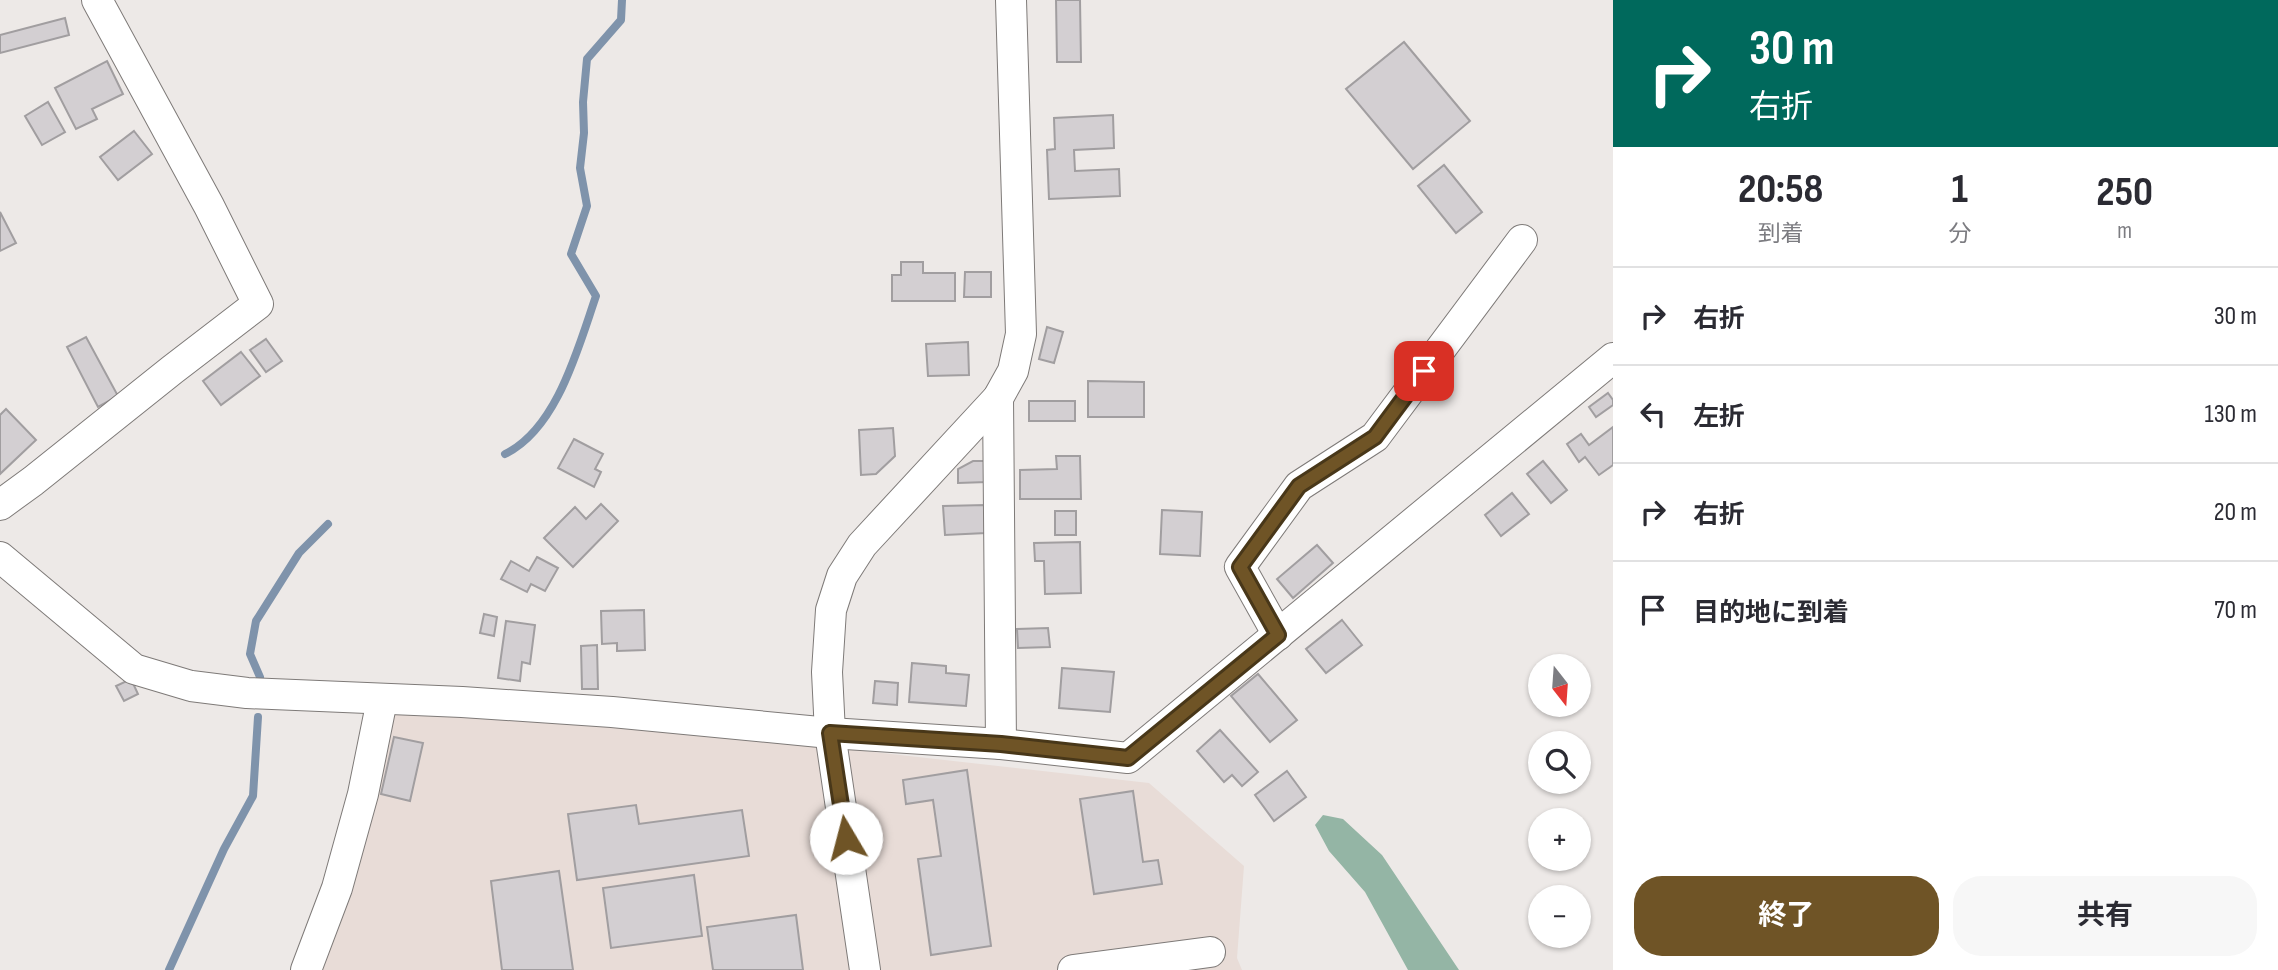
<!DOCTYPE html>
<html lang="ja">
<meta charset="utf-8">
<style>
body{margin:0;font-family:"Sofia Sans Condensed","Noto Sans JP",sans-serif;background:#f7f7f7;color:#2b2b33;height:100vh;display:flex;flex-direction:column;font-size:26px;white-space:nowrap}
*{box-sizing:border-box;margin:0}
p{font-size:23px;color:#7c7c81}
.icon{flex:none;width:38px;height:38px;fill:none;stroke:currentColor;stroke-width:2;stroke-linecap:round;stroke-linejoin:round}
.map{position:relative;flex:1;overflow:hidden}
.details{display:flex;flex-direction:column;background:#fff;width:665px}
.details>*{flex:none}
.guide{background:#00695c;color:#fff;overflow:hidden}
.needle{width:46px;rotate:163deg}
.fabs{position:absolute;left:1528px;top:654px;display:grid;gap:14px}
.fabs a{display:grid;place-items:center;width:63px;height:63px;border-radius:50%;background:#fff;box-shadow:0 2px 5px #0004;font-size:35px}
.pin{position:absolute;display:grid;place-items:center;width:60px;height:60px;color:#fff;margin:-30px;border-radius:14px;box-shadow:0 4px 10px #0006}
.me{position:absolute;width:77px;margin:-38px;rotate:352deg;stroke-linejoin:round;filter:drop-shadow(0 0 5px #0008)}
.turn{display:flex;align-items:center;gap:24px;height:147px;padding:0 21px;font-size:32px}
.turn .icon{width:91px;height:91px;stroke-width:2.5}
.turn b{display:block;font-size:49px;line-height:60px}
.eta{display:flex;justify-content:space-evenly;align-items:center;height:119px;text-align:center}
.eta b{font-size:42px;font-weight:700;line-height:49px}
.button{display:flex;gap:14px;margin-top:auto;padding:14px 21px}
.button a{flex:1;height:80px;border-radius:28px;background:#6f5426;color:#fff;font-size:28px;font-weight:700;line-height:80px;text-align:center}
.button a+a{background:#f7f7f7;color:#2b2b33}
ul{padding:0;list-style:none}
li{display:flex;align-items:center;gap:21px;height:98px;padding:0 21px;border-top:2px solid #e1e1e2}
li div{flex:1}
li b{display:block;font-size:26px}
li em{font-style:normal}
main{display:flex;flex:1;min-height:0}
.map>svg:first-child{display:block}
</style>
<main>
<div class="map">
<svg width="1613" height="970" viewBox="0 0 1613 970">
<rect width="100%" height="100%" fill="#ede9e7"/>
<polygon fill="#e8dcd7" points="391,713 497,714 687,731 1149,783 1244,866 1237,958 1242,970 322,970 374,813"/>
<polygon fill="#94b5a5" points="1323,815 1343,819 1382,855 1459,970 1408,970 1365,892 1329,851 1315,825"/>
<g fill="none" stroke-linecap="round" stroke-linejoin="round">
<g stroke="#7f93ab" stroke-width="8">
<path d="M505,454c52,-25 73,-106 91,-158l-25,-42 16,-48 -7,-38 4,-35 -1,-31 4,-43 34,-39 1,-20"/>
<polyline points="260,677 250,654 256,621 299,553 328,524"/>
<polyline points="169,970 224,849 253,796 258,717"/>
</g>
</g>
<g fill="#d3cfd2" stroke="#a19ea0" stroke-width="2">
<polygon points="1056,0 1080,0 1081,62 1057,62"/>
<polygon points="65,18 69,35 0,53 0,35"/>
<polygon points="1404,42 1470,121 1413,169 1346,89"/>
<polygon points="107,61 123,94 92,109 97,119 76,129 55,88"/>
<polygon points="48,102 65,132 42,145 25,116"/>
<polygon points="1113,115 1114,148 1074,150 1075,171 1119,169 1120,196 1049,199 1047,150 1055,149 1054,118"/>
<polygon points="134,131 152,154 118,180 100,157"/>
<polygon points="1444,165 1482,212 1456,233 1418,186"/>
<polygon points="0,212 16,243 0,251"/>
<polygon points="901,262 923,262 923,273 955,273 955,301 892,301 892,275 901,275"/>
<polygon points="965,272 991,272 991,297 964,297"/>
<polygon points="1047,327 1063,332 1054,363 1039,359"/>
<polygon points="86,337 118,396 98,407 67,347"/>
<polygon points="266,339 282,361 266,372 250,350"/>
<polygon points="968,342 969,375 928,376 926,344"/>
<polygon points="241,352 260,376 221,405 203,381"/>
<polygon points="1088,381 1144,382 1144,417 1088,417"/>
<polygon points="1608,393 1613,400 1613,405 1596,417 1589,407"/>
<rect x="1029" y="401" width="46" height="20"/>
<polygon points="6,409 36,440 0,474 0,415"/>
<polygon points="1613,427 1613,465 1599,475 1585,457 1579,462 1567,444 1581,434 1589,445"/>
<polygon points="893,428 895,456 876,474 861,475 859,430"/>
<polygon points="574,439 603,454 595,469 601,472 594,487 558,468"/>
<polygon points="1056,456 1080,456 1081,499 1020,499 1020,470 1057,469"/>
<polygon points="973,461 986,461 987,482 958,483 958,469"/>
<polygon points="1543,461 1567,490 1551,503 1527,474"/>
<polygon points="1512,493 1529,514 1501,536 1485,515"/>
<polygon points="601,504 618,521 573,567 544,538 575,507 586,519"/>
<polygon points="985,505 986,533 945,535 943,506"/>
<polygon points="1162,510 1202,512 1200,556 1160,554"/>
<rect x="1055" y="511" width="21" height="24"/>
<polygon points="1080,542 1081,593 1045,594 1044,561 1035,561 1034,543"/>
<polygon points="1317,545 1333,563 1293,598 1277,579"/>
<polygon points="537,557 558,568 545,591 531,584 527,592 501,579 511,561 529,571"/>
<polygon points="644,610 645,650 617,651 617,643 602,644 601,611"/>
<polygon points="484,614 497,617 494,636 480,633"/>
<polygon points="1342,620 1362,645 1326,673 1306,649"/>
<polygon points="506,621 535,625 530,664 522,662 520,681 498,678"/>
<polygon points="1048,628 1050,647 1018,648 1017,629"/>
<polygon points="597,645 598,689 582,689 581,646"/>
<polygon points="912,663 946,666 946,673 969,675 966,706 909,702"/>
<polygon points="1062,668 1114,672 1110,712 1059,708"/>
<polygon points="1258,674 1297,720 1270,742 1231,696"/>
<polygon points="131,679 138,694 124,701 116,686"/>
<polygon points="875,681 898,683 897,705 873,703"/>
<polygon points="1220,730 1258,772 1242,786 1232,775 1224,782 1197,751"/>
<polygon points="394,737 423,743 410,801 381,794"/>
<polygon points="967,770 991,946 931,955 918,859 941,856 933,800 906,804 903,780"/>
<polygon points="1287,771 1306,797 1274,821 1255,795"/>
<polygon points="1133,791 1143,862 1158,860 1162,884 1094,894 1080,799"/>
<polygon points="636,805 639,824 742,810 749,856 577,880 568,814"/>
<polygon points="559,871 573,970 502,970 491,881"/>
<polygon points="694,875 702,936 611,948 603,888"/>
<polygon points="796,915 803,970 713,970 707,927"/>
</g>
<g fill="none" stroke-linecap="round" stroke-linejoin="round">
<defs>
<g id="minor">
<polyline points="998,398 1001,744"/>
<polyline points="0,505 33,481 172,370 258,304 209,206 97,0"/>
<polyline points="0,557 134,669 191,686 247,693 462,702 612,712 830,733 1001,744 1128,758 1613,358"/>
<polyline points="1278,635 1240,567 1299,486 1375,437 1522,240"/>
<polyline points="306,970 337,888 363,794 382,700"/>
<polyline points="865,970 830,733 827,672 831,610 842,576 862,545 998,398 1013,371 1021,334 1011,0"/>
<polyline points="1073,970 1210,952"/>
</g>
</defs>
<use href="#minor" stroke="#7e7a78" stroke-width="32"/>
<use href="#minor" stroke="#fff" stroke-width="30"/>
</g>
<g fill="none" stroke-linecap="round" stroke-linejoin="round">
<defs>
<polyline id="route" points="846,838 830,733 1001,744 1128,758 1278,635 1240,567 1299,486 1375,437 1424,371"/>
</defs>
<use href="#route" stroke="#483719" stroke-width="18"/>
<use href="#route" stroke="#6f5426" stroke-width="12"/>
</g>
</svg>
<div class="fabs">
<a><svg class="needle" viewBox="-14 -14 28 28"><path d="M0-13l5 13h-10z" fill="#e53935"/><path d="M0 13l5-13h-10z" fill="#7c7c81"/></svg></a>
<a><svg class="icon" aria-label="search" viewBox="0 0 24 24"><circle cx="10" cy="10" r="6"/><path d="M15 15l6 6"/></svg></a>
<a>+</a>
<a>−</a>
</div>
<div class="pin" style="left:1424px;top:371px;background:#d93025"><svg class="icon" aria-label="arrive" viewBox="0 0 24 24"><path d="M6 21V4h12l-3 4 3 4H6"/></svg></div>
<svg class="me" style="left:846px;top:838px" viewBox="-20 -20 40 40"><circle r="19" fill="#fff"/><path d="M0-13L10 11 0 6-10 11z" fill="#6f5426"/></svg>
</div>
<section class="details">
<div class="guide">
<div class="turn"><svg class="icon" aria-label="right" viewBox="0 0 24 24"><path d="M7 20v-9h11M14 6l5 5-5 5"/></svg><div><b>30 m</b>右折</div></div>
</div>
<div class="eta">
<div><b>20:58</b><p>到着</p></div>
<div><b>1</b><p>分</p></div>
<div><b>250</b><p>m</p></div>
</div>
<ul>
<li><svg class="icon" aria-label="right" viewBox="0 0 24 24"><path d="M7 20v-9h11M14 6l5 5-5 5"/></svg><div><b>右折</b></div><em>30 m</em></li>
<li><svg class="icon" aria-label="left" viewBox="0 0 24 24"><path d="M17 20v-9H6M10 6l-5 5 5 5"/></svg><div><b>左折</b></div><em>130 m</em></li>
<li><svg class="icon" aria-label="right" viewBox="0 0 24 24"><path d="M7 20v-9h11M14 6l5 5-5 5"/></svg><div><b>右折</b></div><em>20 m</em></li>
<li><svg class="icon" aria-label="arrive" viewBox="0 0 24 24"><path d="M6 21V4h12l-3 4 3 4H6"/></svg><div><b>目的地に到着</b></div><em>70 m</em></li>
</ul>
<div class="button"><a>終了</a><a>共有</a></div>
</section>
</main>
